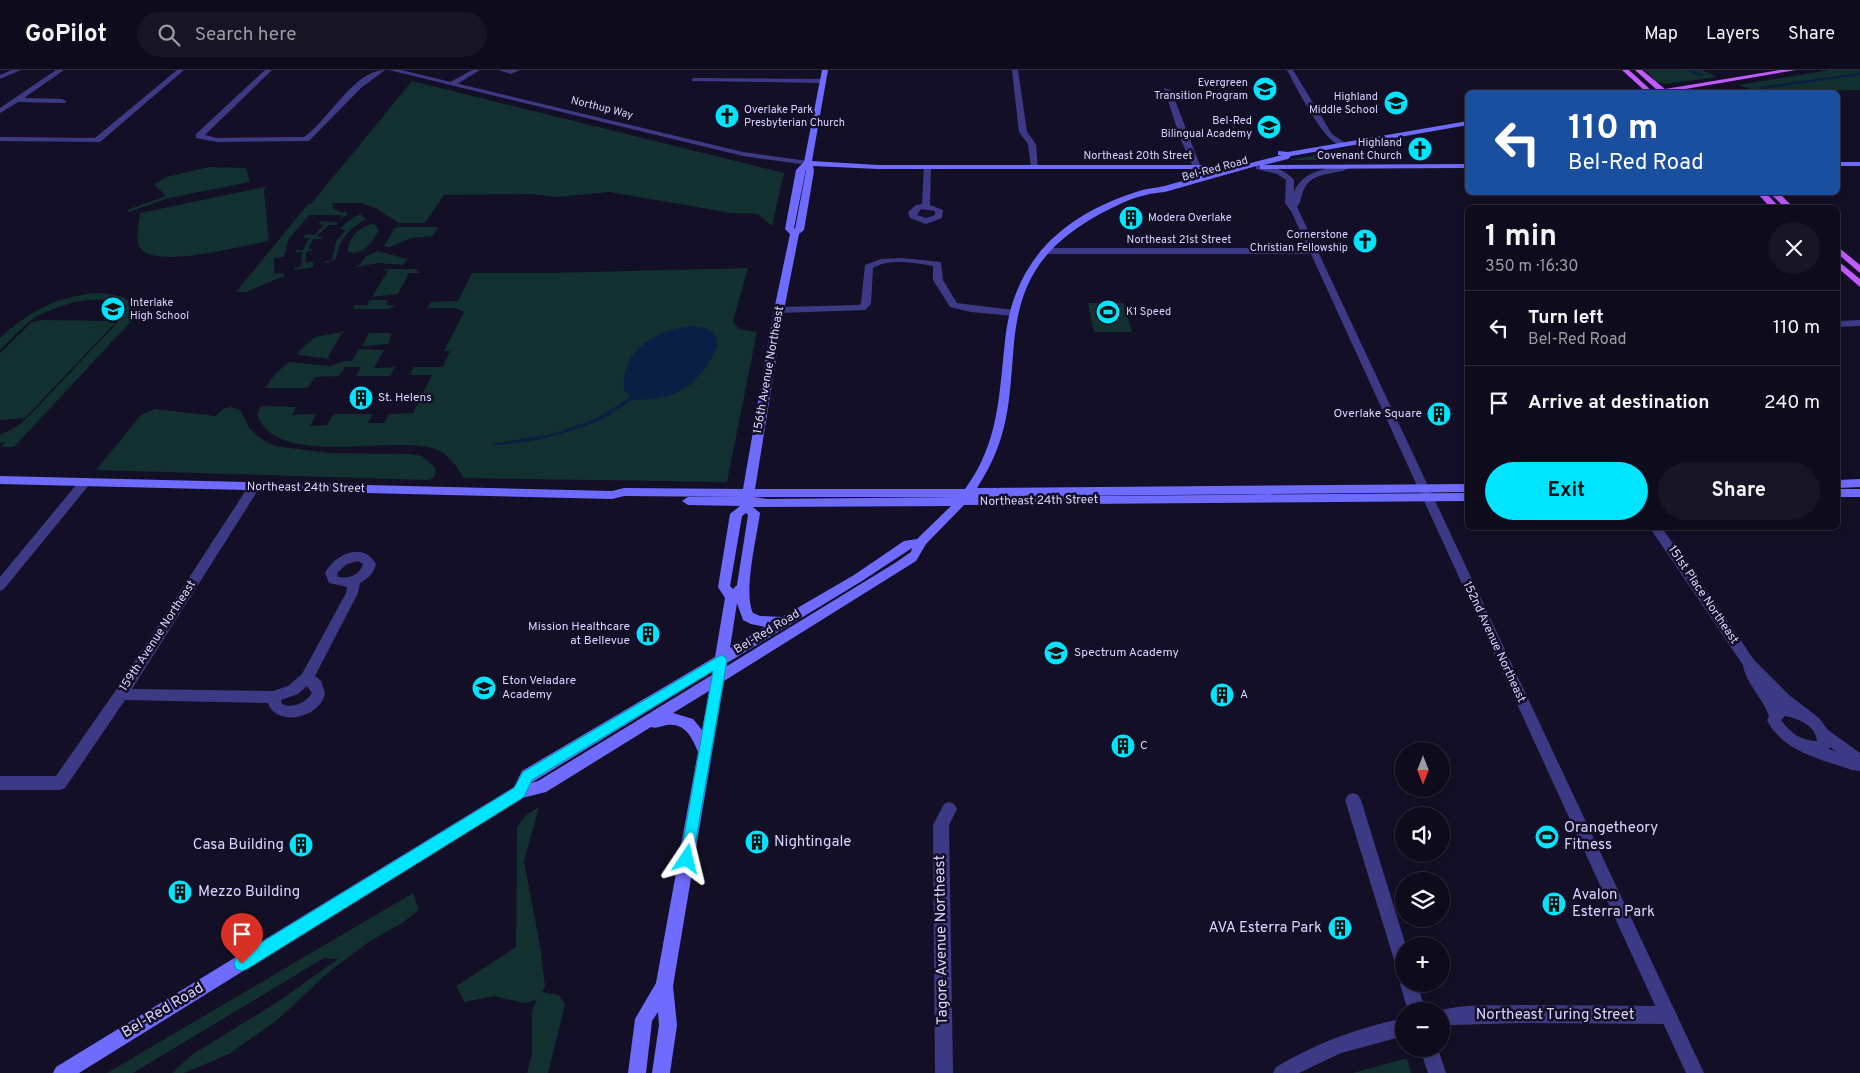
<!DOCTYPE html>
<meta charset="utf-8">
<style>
body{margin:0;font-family:Overpass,sans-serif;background:#171425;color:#f1f3f6;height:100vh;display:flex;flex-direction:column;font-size:19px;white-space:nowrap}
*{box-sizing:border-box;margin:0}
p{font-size:16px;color:#9b9ba3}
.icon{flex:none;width:28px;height:28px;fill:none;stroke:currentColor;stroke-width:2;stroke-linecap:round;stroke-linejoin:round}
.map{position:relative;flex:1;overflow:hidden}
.drawer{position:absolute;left:1465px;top:135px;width:375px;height:325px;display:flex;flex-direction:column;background:#0e0b1c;border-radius:8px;box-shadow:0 2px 8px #0003,0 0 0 1px #2e2b3b}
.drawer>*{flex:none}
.hud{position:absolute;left:1465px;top:20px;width:375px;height:105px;border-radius:8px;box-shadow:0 2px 8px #0003,0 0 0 1px #2e2b3b;background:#1a4fa0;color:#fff;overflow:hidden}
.needle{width:32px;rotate:180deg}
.fabs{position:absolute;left:1395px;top:672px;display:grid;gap:10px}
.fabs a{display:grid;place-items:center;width:55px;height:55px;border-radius:50%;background:#0e0b1c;box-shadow:0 2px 8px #0003,0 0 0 1px #2e2b3b;font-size:25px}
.pin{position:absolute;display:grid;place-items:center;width:42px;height:42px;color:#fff;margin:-51px -21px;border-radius:50% 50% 50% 0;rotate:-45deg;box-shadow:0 0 5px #0007}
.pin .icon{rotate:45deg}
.me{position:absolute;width:55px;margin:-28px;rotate:10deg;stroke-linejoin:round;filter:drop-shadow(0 0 4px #0008)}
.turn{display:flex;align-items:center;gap:18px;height:105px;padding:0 20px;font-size:22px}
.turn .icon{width:65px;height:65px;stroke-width:2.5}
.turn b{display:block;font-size:35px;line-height:42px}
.round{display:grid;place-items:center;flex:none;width:52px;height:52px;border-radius:26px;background:#171425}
.headline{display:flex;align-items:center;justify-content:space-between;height:85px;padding:0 20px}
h1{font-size:30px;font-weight:700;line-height:38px}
.primary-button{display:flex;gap:10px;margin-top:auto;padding:10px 20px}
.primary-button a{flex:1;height:58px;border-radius:30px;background:#00e5ff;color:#111;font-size:20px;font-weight:700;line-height:58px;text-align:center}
.primary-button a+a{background:#171425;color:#f1f3f6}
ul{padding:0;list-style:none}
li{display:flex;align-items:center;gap:15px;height:75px;padding:0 20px;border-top:1px solid #2e2b3b}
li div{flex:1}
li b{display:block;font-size:19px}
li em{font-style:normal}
header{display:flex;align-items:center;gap:30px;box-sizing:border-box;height:70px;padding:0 25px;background:#0e0b1c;border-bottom:1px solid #2e2b3b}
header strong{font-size:24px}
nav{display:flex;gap:28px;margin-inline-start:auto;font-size:18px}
.search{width:350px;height:45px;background:#171425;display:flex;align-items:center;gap:12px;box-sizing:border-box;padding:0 18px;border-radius:28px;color:#9b9ba3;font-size:19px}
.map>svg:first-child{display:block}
</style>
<header>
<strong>GoPilot</strong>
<div class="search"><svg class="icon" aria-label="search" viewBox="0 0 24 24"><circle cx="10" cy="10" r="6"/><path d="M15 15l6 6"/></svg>Search here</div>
<nav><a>Map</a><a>Layers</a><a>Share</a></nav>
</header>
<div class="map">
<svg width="1860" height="1003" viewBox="0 0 1860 1003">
<rect width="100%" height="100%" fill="#130f26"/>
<g fill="#12302f">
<polygon points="1645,0 1702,0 1717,7 1665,14 1657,12"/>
<polygon points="1830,0 1860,0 1860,20 1759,22 1738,15"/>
<polygon points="412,11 784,103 772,156 758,144 732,143 609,122 558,127 530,124 444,125 425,153 399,153 377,139 361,133 332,133 334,139 341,142 347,142 346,146 339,149 342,145 309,145 288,170 284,187 274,188 274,204 284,203 284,206 246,222 236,222 308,134 311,134"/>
<polygon points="1343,80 1350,90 1289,90"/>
<polygon points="209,97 246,98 250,112 169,128 129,142 127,140 166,126 154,114 167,107"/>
<path d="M264,117l3,1 -3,2 5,51c-24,4 -113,29 -129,7 -5,-8 -1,-26 0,-35z"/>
<path d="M360,144l6,5c-19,12 -25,18 -30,40l-10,4 -1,-2 7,-1 4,-19 10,-11 -6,-1 8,-8z"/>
<polygon points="322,151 339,153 336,155 329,155 316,166 323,167 321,169 313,169 308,179 315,179 306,182 306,193 314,191 313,197 295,200 294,198 301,196 302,182 295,183 296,180 303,180 310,168 302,168 307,164 314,165 324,155 318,154"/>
<path d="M374,154l5,6c-7,12 -15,26 -31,22 -1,-13 12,-27 26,-28z"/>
<polygon points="398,157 438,157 433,166 411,168 390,177 384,176 395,158"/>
<polygon points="378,181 407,189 403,195 378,193 352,198 360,195 365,187"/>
<path d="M748,198l-15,53 6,8 18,3 -30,150 -263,-4c-7,-11 -16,-25 -29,-29 -43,-15 -160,21 -178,-35l4,-8 35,1 -4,8 24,-1 -6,12 17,-1 7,-11h39l-5,9h16l5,-9 24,-1 19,-38h-22l4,-8h29l7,-16h-6l20,-39 -9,-4h-28l4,-6 27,-1 14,-28h77z"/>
<polygon points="380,199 416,199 420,203 409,203 398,224 372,227 388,201"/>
<path d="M102,223l22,4 10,8 4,-4h12l-136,146h-13l5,-5 -6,1v-8l19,-10 11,-10 85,-90 6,-8v-7c-14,-23 -69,-3 -87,8 -12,9 -23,21 -34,32v-12c29,-27 61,-44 102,-45z"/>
<polygon points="370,230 388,230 386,235 396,236 388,239 353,239 355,235 367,235"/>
<polygon points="1088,233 1124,233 1132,262 1094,262"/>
<polygon points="41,250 109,251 108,253 115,253 25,348 0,350 0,283 32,252"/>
<polygon points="341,262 347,262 342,263 328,287 331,289 299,285 297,283 315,267"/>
<polygon points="369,263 392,263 388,274 362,276"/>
<polygon points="359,279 384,280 374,298 395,297 390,306 356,306 361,297 345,297 339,306 315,307 308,318 265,318 276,303 289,292 330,296 345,291 352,291"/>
<polygon points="231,337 240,340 250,359 264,371 275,376 329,383 410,384 422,386 436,398 434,408 428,410 96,400 141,345 155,339 216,346 223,339"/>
<polygon points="539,737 524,791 540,876 545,916 542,922 559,925 565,935 548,1003 527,1003 532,984 532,941 537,930 524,933 494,926 464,932 456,916 516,877 517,757 526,745"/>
<polygon points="413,823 419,840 402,853 370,871 330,901 276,951 229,984 184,1003 172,1003 193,984 279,931 338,889 324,888 133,1003 107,1003"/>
<polygon points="1407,988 1411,1003 1353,1003"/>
</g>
<path fill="#0a1f44" d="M690,256l15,2 9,5 3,5 1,9 -13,22 -16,17 -18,9 -16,4 -23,1 -31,20 -39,14 -32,7 -38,5 4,-3 55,-9 42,-14 38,-23 -7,-7c-3,-40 31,-60 66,-64z"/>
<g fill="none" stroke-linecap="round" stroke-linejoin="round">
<g stroke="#0a1f44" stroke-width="2.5">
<polyline points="1688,0 1702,5"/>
<polyline points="1760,18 1860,4"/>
</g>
<g fill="#3d3a85" fill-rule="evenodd">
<polygon points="56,0 64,0 24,28 62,29 66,31 65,33 18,32 0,43 0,38"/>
<polygon points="177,0 184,0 100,72 0,71 0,67 95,68"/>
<path d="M265,0h7l-67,65 12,3 87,-1c25,-17 50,-67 81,-67l-24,18 -52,53 -92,1 -21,-4v-4z"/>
<polygon points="472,0 480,0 454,16 447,14"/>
<polygon points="499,0 520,0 511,4"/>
<polygon points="1012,0 1018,0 1027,62 1036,74 1038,99 1031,97 1028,74 1019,62"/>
<path d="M1287,0h6l39,64 12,8v4c-18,2 -48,-60 -57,-76z"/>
<polygon points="694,8 823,9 827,11 823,13 692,11 692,9"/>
<polygon points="1164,18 1171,20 1200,95 1199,97 1192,95 1180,68"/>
<path d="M924,95l7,2 -1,38 13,5 -1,8 -16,6 -16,-6 -2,-6 8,-7 6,-1zM921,139l14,2v4l-9,3 -9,-3z"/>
<path d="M902,188l39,4 2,18 14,23 57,7 5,3 -5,3 -43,-4 -21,-5 -17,-27v-14c-18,-3 -44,-8 -60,2l-2,36 -6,6 -86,3 -5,-3 5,-3 80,-2 2,-2 4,-38 16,-6z"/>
<polygon points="1860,250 1860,256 1838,257 1838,251"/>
<polygon points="85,408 89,409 91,412 89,415 4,519 0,521 0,507 81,409"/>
<path d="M254,413l6,4 -128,202 141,2 15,-5 14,-12 44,-81 1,-6 -18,-4 -4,-10c10,-19 38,-32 51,-9 -2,9 -8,15 -16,19l-2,10 -43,83 6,5 4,12c-1,3 -2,8 -5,11 -12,16 -45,20 -52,-1l-143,-3 -60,88 -5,2h-60v-14h56l60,-86 134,-206zM358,491l5,3c-3,11 -14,15 -25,13l-1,-4 10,-9zM307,616l5,7c-6,10 -20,16 -30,11l-1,-4 17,-6z"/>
<path d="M1650,458h12l43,60 49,72 35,35 30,23 9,12 32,23v18l-8,-1c-31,-11 -69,-18 -85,-50l2,-4c-6,-18 -23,-32 -26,-51zM1785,646c13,2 31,10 32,25 -15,0 -27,-8 -36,-21zM1830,677l7,5 -8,-3z"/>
<polygon points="1353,723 1358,725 1361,730 1406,876 1404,876 1404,904 1398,902 1396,896 1345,730 1348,725"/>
<polygon points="949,732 954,734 957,739 949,755 953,1003 935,1003 933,755 944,734"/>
<polygon points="1403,908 1404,914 1417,914 1426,941 1408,941 1400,914"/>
<path d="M1520,935l148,1 6,3 3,6 -3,6 -6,3 -148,-1 -67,2 -12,3v-17h-2c24,-8 55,-5 81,-6z"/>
<path d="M1404,948v18l-63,17 -42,20h-26l3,-6c40,-24 82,-39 128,-49z"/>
<polygon points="1420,979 1438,979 1446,1003 1428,1003"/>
</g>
<g fill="#3d3a85" fill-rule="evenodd">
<polygon points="12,0 21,0 0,9 0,5"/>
<polygon points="389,0 401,0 743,82 808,91 812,93 808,95 743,86"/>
<path d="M1256,95c13,-1 30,5 38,15v12c9,-22 32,-23 53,-27l4,2c-12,8 -30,4 -42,15 -8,7 -6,18 -12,25l407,866h-18l-375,-819h-267l-4,-3 4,-3h264l-17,-37 -6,-8 1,-23 -9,-6 -21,-5z"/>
</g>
<g fill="#6f6bff" fill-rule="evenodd">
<path d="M822,0h6l-16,91 66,4h342l4,2 -4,2h-342l-65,-3 1,5 -10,59 -5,4 -15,76 -29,179h210c34,-46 34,-94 40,-148 8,-81 58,-126 134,-150 9,-3 20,-3 29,-6 38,-11 76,-20 114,-30h-4v-4l10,1 180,-31v4l-177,31 -3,3 -24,6 204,-1v4l-205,1h-3v-4c-32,9 -64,18 -95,27 -7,1 -13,1 -19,3 -16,3 -32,12 -46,19 -56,31 -80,65 -86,129 -5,58 -4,94 -37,145l491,-4v8l-497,5 497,-4v8l-504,4 -38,39 -10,17 -192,120 -51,305 4,39 -7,48h-18l7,-48 -1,-13 -6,9 -6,52h-18l7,-54 21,-36 42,-231c-6,-15 -13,-29 -31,-27 -6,1 -10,4 -16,2l-105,65 -24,6 -443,275h-26l3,-6 458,-280 8,-16 193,-114 10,-59 -7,-11 12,-73 10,-8 -52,-1 -6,-4 6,-4h54l-118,-1 -12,3 -612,-15v-8l612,15 12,-3 119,1 31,-179 16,-76 -5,-5 11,-59 8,-8zM806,99v2l-11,58 -1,-1zM754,427h205l-191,2zM951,436l-34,33 -13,2 -50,34 -72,42 -22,-1 -7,-3c-10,-20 4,-77 7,-100l-7,-6zM746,443l2,2 -11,70 -4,4 -3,-3 12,-70zM912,478l-1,4 -16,11 -168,103v-3l135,-82zM737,533l6,17 8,4 14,3 -35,21zM712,602v3l-174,106 -7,2zM709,621l-7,39 -9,-11 -20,-6z"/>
<polygon points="1636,20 1644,20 1648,22 1636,22"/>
<rect x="1838" y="92" width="22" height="4"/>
<polygon points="1860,409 1860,417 1838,418 1838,410"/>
<rect x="1838" y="419" width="22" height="8"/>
</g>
<g fill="#c25bff" fill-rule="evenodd">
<polygon points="1622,0 1629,0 1653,22 1646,22"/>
<polygon points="1635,0 1642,0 1665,19 1780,0 1796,0 1668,22 1655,22 1657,20"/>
<polygon points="1756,122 1765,122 1780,138 1771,138"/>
<polygon points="1769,122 1778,122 1794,138 1785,138"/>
<polygon points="1838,177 1860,195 1860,203 1838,184"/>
<polygon points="1838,191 1860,209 1860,217 1838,198"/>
</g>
</g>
<polygon fill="#00e5ff" stroke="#0095a6" points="721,585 725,587 727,590 692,793 687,795 682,793 680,789 713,601 532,710 524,727 247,899 242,901 236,899 234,894 236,888 514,718 523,702"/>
<defs>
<symbol id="school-disc" viewBox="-11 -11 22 22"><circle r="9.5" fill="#00e5ff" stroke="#130f26"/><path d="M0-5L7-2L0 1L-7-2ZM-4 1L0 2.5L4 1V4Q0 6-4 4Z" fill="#111"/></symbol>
<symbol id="church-disc" viewBox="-11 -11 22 22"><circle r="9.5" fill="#00e5ff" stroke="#130f26"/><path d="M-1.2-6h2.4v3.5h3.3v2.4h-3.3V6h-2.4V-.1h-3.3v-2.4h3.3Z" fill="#111"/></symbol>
<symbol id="building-disc" viewBox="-11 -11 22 22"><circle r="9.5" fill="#00e5ff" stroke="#130f26"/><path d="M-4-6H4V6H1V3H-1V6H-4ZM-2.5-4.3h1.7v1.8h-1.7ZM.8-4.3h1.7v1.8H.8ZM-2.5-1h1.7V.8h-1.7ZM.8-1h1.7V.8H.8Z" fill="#111"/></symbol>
<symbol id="stadium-disc" viewBox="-11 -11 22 22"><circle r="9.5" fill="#00e5ff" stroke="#130f26"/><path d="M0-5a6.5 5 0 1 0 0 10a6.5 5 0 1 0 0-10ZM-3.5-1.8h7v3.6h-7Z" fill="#111"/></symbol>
</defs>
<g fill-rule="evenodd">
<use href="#school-disc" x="1251" y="5" width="28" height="28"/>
<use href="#school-disc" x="1382" y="19" width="28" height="28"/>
<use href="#church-disc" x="713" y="32" width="28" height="28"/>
<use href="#school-disc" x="1255" y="43" width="28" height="28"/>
<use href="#church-disc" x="1406" y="65" width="28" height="28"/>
<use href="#building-disc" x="1117" y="134" width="28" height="28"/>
<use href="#church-disc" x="1351" y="157" width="28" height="28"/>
<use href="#school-disc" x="99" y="225" width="28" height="28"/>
<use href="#stadium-disc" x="1094" y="228" width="28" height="28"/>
<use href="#building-disc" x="347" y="314" width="28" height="28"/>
<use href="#building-disc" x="1425" y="330" width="28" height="28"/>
<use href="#building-disc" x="634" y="550" width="28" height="28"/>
<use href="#school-disc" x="1042" y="569" width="28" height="28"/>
<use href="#school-disc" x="470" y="604" width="28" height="28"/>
<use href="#building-disc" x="1208" y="611" width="28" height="28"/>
<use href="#building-disc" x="1109" y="662" width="28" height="28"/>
<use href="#stadium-disc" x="1533" y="753" width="28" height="28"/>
<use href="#building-disc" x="743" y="758" width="28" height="28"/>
<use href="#building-disc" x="287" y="761" width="28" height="28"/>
<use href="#building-disc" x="166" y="808" width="28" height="28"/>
<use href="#building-disc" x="1540" y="820" width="28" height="28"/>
<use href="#building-disc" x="1326" y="844" width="28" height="28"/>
</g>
<g text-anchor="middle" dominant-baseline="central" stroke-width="5" stroke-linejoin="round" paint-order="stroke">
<g font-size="11" fill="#d9d4ff" stroke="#130f26" text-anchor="end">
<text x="1248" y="13">Evergreen<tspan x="1248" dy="13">Transition Program</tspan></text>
<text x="1378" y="27">Highland<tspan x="1378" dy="13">Middle School</tspan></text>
<text x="744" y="40" text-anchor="start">Overlake Park<tspan x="744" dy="13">Presbyterian Church</tspan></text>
<text x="1252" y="51">Bel-Red<tspan x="1252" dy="13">Bilingual Academy</tspan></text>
<text x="1402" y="73">Highland<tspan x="1402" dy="13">Covenant Church</tspan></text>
<text x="1148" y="148" text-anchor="start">Modera Overlake</text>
<text x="1348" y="165">Cornerstone<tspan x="1348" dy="13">Christian Fellowship</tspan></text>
<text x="130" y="233" text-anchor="start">Interlake<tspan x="130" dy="13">High School</tspan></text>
<text x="1126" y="242" text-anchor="start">K1 Speed</text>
</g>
<g font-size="11" fill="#d9d4ff" stroke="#130f26">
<text transform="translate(602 38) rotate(14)">Northup Way</text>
<text x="1138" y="86">Northeast 20th Street</text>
<text transform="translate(1215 99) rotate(-15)">Bel-Red Road</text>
<text x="1179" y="170">Northeast 21st Street</text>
</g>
<g font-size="12" fill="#d9d4ff" stroke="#130f26">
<text transform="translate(769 300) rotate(-80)">156th Avenue Northeast</text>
<text transform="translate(306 418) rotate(1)">Northeast 24th Street</text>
<text transform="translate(1039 431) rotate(-1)">Northeast 24th Street</text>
<text transform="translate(1703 525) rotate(56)">151st Place Northeast</text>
<text transform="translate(767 562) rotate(-31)">Bel-Red Road</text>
<text transform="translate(158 566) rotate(-57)">159th Avenue Northeast</text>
<text transform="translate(1494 572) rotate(65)">152nd Avenue Northeast</text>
</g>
<g font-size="12" fill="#d9d4ff" stroke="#130f26" text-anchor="start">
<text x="378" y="328">St. Helens</text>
<text x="1422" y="344" text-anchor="end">Overlake Square</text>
<text x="630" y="557" text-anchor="end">Mission Healthcare<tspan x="630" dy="14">at Bellevue</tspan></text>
<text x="1074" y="583">Spectrum Academy</text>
<text x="502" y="611">Eton Veladare<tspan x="502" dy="14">Academy</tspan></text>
<text x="1240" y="625">A</text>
<text x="1140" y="676">C</text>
</g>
<g font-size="15" fill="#d9d4ff" stroke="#130f26" text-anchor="start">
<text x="1564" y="758">Orangetheory<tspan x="1564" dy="17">Fitness</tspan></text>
<text x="774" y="772">Nightingale</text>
<text x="284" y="775" text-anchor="end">Casa Building</text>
<text x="198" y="822">Mezzo Building</text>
<text x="1572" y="825">Avalon<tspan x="1572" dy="17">Esterra Park</tspan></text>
<text x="1322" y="858" text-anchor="end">AVA Esterra Park</text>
</g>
<g font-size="15" fill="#d9d4ff" stroke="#130f26">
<text transform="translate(942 870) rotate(-91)">Tagore Avenue Northeast</text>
<text transform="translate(163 941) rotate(-31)">Bel-Red Road</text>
<text x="1555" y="945">Northeast Turing Street</text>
</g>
</g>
</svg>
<div class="fabs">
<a><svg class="needle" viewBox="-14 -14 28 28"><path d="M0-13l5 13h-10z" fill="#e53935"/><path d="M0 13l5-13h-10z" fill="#9b9ba3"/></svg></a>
<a><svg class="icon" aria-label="sound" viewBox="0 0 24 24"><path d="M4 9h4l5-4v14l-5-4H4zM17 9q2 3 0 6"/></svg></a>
<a><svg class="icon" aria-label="layers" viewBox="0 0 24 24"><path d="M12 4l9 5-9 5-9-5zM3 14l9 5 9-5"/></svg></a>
<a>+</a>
<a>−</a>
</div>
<div class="pin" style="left:242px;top:894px;background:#d93025"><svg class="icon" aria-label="arrive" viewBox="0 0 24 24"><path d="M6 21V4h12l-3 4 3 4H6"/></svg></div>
<svg class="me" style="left:687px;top:789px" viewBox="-20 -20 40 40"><path d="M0-17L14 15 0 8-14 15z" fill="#00e5ff" stroke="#fff" stroke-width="4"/></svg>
<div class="hud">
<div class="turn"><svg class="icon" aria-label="left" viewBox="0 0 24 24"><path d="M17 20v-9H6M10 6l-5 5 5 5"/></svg><div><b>110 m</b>Bel-Red Road</div></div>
</div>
<section class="drawer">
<div class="headline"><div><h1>1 min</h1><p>350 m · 16:30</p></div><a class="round"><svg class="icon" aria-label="close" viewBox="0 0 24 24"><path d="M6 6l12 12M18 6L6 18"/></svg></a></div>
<ul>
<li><svg class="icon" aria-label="left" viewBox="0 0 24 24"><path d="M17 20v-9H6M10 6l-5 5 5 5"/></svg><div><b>Turn left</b><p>Bel-Red Road</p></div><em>110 m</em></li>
<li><svg class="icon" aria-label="arrive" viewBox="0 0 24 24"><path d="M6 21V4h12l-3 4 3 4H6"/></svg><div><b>Arrive at destination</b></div><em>240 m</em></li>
</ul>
<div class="primary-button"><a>Exit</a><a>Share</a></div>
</section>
</div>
